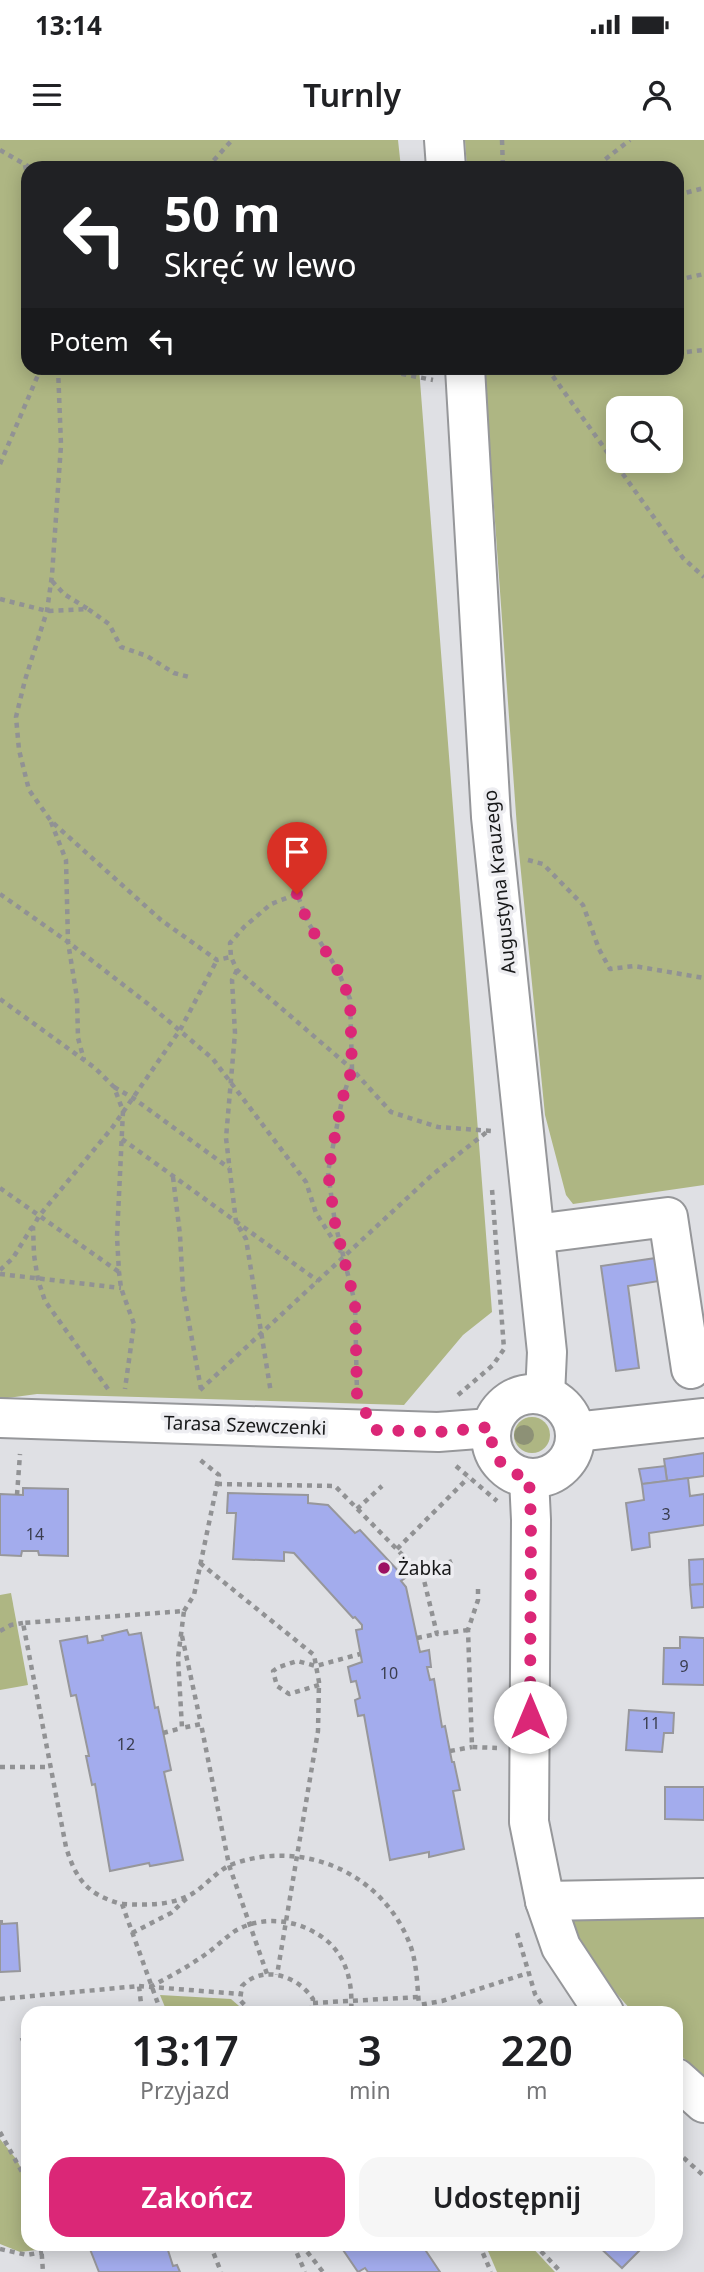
<!DOCTYPE html>
<html lang="pl">
<meta charset="utf-8">
<style>
body{margin:0;font-family:"Noto Sans",sans-serif;background:#f6f6f6;color:#202124;height:100vh;display:flex;flex-direction:column;font-size:26px;white-space:nowrap}
*{box-sizing:border-box;margin:0}
p{font-size:23px;color:#757577}
.icon{flex:none;width:38px;height:38px;fill:none;stroke:currentColor;stroke-width:2;stroke-linecap:round;stroke-linejoin:round}
.map{position:relative;flex:1;overflow:hidden}
.details{position:absolute;left:21px;top:1866px;width:662px;height:245px;display:flex;flex-direction:column;background:#fff;border-radius:21px;box-shadow:0 4px 18px #0003}
.details>*{flex:none}
.top-card{position:absolute;left:21px;top:21px;width:663px;height:214px;border-radius:21px;box-shadow:0 4px 18px #0003;background:#202124;color:#fff;overflow:hidden}
.controls{position:absolute;left:606px;top:256px;display:grid;gap:14px}
.controls a{display:grid;place-items:center;width:77px;height:77px;border-radius:14px;background:#fff;box-shadow:0 4px 18px #0003;font-size:35px}
.pin{position:absolute;display:grid;place-items:center;width:60px;height:60px;color:#fff;margin:-72px -30px;border-radius:50% 50% 50% 0;rotate:-45deg;box-shadow:0 0 7px #0007}
.pin .icon{rotate:45deg}
.me{position:absolute;width:77px;margin:-38px;rotate:0deg;stroke-linejoin:round;filter:drop-shadow(0 0 5px #0008)}
.turn{display:flex;align-items:center;gap:24px;height:147px;padding:0 28px;font-size:32px}
.turn .icon{width:91px;height:91px;stroke-width:2.5}
.turn b{display:block;font-size:49px;line-height:60px}
.then{display:flex;align-items:center;height:66px;padding:0 28px;background:#0003;gap:14px;font-size:26px}
.eta{display:flex;justify-content:space-evenly;align-items:center;height:119px;text-align:center}
.eta b{font-size:42px;font-weight:600;line-height:49px}
.primary-button{display:flex;gap:14px;margin-top:auto;padding:14px 28px}
.primary-button a{flex:1;height:80px;border-radius:21px;background:#db2777;color:#fff;font-size:28px;font-weight:600;line-height:80px;text-align:center}
.primary-button a+a{background:#f6f6f6;color:#202124}
.status{display:flex;justify-content:space-between;align-items:center;height:49px;padding:0 35px;background:#fff;direction:ltr}
.status svg{height:19px;fill:currentColor}
header{display:flex;justify-content:space-between;align-items:center;height:91px;padding:0 28px;background:#fff;font-size:32px;font-weight:600}
.map>svg:first-child{display:block}
</style>
<div class="status"><b>13:14</b><svg viewBox="0 0 49 12"><path d="M0 12V9h3v3zM5 12V6h3v6zM10 12V3h3v9zM15 12V0h3v12zM26 1h20v11H26zM47 4h2v5h-2z"/></svg></div>
<header><svg class="icon" aria-label="menu" viewBox="0 0 24 24"><path d="M4 6h16M4 12h16M4 18h16"/></svg>Turnly<svg class="icon" aria-label="person" viewBox="0 0 24 24"><circle cx="12" cy="8" r="4"/><path d="M4 21q1-7 8-7t8 7"/></svg></header>
<div class="map">
<svg width="704" height="2132" viewBox="0 0 704 2132">
<rect width="100%" height="100%" fill="#dfe0e4"/>
<g fill="#aeb683" fill-rule="evenodd">
<polygon points="0,0 398,0 401,28 28,28 28,228 419,228 492,1172 463,1195 404,1265 37,1254 0,1259"/>
<path d="M465,0h239v1045l-131,19 -7,-9 -21,-80 -27,-273 -34,-474h193v-200h-210zM618,268h52v52h-52z"/>
<circle cx="532" cy="1295" r="18"/>
<polygon points="11,1453 28,1545 0,1550 0,1455"/>
<path d="M704,1769v168l-28,-26v-39h-43c-29,-32 -51,-58 -66,-99z"/>
<polygon points="160,1855 231,1859 246,1872 167,1872"/>
<polygon points="0,1999 17,2020 28,2043 28,2104 36,2104 36,2110 20,2112 0,2104"/>
<polygon points="485,2104 529,2104 555,2132 497,2132"/>
</g>
<g fill="#a3aced" stroke="#97979b" stroke-width="2">
<polygon points="656,1118 659,1141 628,1146 639,1228 616,1231 601,1126"/>
<polygon points="704,1313 704,1336 667,1341 664,1319"/>
<polygon points="665,1326 667,1341 642,1344 639,1329"/>
<polygon points="688,1338 690,1356 704,1354 704,1385 649,1393 650,1407 632,1410 626,1363 644,1360 642,1344"/>
<polygon points="23,1348 68,1349 68,1416 39,1415 38,1411 22,1411 21,1416 0,1415 0,1354 23,1355"/>
<polygon points="228,1353 308,1355 308,1363 328,1365 355,1393 360,1390 405,1438 401,1441 406,1447 420,1512 429,1510 431,1527 427,1527 430,1540 434,1539 442,1587 445,1586 452,1622 454,1622 460,1650 453,1651 464,1709 429,1717 429,1712 390,1720 364,1575 358,1576 355,1560 360,1558 356,1541 351,1542 348,1527 362,1522 356,1490 362,1489 362,1485 355,1477 353,1478 294,1413 284,1412 284,1421 233,1419 236,1373 227,1373"/>
<polygon points="704,1419 704,1444 690,1445 689,1420"/>
<polygon points="704,1444 704,1467 692,1468 690,1445"/>
<polygon points="127,1490 129,1495 141,1493 155,1568 158,1567 171,1630 164,1632 183,1720 150,1726 149,1723 110,1731 95,1644 92,1645 86,1616 89,1616 76,1555 71,1556 60,1501 87,1496 88,1503 103,1500 102,1496"/>
<polygon points="680,1497 704,1498 704,1545 663,1544 664,1508 680,1508"/>
<polygon points="629,1570 674,1573 673,1593 664,1593 662,1612 626,1610"/>
<polygon points="665,1647 704,1647 704,1680 665,1679"/>
<polygon points="0,1781 2,1781 2,1784 17,1783 20,1831 0,1832"/>
<polygon points="28,1896 28,1916 21,1899"/>
<polygon points="88,2104 166,2104 173,2126 177,2125 180,2132 99,2132"/>
<polygon points="339,2104 418,2104 422,2109 424,2108 440,2132 368,2132 365,2128 358,2132"/>
<polygon points="596,2104 646,2104 622,2128"/>
</g>
<g fill="none" stroke-linecap="round" stroke-linejoin="round">
<defs>
<g id="minor">
<polyline points="444,0 446,28"/>
<polyline points="465,228 491,677 547,1212 545,1255"/>
<polyline points="535,1094 668,1077 691,1229"/>
<circle cx="533" cy="1296" r="42"/>
<polyline points="0,1278 438,1292 491,1288"/>
<polyline points="575,1292 704,1278"/>
<polyline points="529,1338 531,1380 529,1682 545,1761 561,1807 604,1872"/>
<polyline points="545,1761 704,1758"/>
<polyline points="676,1938 704,1963"/>
</g>
</defs>
<use href="#minor" stroke="#96979a" stroke-width="42"/>
<g stroke="#919294" stroke-width="4.5" stroke-dasharray="5 5" stroke-linecap="butt">
<polyline points="502,0 503,28"/>
<polyline points="0,10 31,28"/>
<polyline points="25,25 28,40"/>
<polyline points="207,28 232,0"/>
<polyline points="603,28 603,21 630,0"/>
<polyline points="677,55 704,48"/>
<polyline points="677,140 704,134"/>
<polyline points="677,213 704,210"/>
<polyline points="58,228 61,305 52,435 47,471 25,540 16,577 19,610 29,650 51,681 161,780 217,820 231,817"/>
<polyline points="372,228 433,240"/>
<polyline points="547,228 683,418 704,437"/>
<polyline points="0,324 41,228"/>
<polyline points="52,441 64,454 88,469"/>
<polyline points="0,459 47,471 88,469 109,484 121,507 147,516 174,533 189,537"/>
<polyline points="51,682 66,720 68,802 77,858 78,898 84,920"/>
<polyline points="528,720 543,724 583,765 599,809 610,829 634,826 704,838"/>
<polyline points="0,754 68,802 152,867 213,919 306,1042 316,1073 341,1112"/>
<polyline points="237,830 232,840 235,893 226,998 236,1082 246,1099 271,1253"/>
<polyline points="0,859 95,928 114,947 123,971 117,1097 119,1132 121,1148 134,1184 125,1249"/>
<polyline points="114,947 133,958 229,1028"/>
<polyline points="122,999 318,1141"/>
<polyline points="173,1037 180,1095 183,1150 201,1249"/>
<polyline points="0,1048 119,1132"/>
<polyline points="0,1130 13,1118 32,1087"/>
<polyline points="0,1134 121,1148"/>
<polyline points="108,1249 45,1161 38,1140 34,1115 33,1087 39,1076 112,988 180,890 217,820"/>
<polyline points="200,1250 432,1035 488,991"/>
<polyline points="357,1255 355,1163 335,1083 328,1032 342,960 352,929 237,830 231,817 230,803 244,787 271,764 297,754 309,784 337,829 350,859 352,929 391,972 438,987 492,991"/>
<polyline points="458,1255 493,1225 504,1209 492,1049"/>
<polyline points="456,1326 497,1361"/>
<polyline points="217,1344 335,1346 423,1436 437,1494 468,1490"/>
<polyline points="17,1355 20,1314"/>
<polyline points="357,1369 382,1346"/>
<polyline points="397,1409 468,1338"/>
<polyline points="200,1423 314,1515 319,1542 318,1591 277,1835"/>
<polyline points="423,1436 432,1429 452,1421"/>
<polyline points="478,1449 478,1460 468,1490 472,1607 497,1608"/>
<polyline points="184,1471 194,1455 219,1335 199,1319"/>
<polyline points="0,1491 11,1485 23,1483"/>
<polyline points="182,1496 201,1584"/>
<polyline points="417,1498 437,1494"/>
<polyline points="319,1545 289,1554 277,1546 273,1531 279,1527 297,1521 316,1526 360,1514"/>
<polyline points="163,1593 182,1588"/>
<polyline points="450,1611 472,1607"/>
<polyline points="0,1627 50,1627"/>
<path d="M122,1764c24,1 46,2 68,-9 15,-8 27,-25 43,-31 69,-25 148,8 176,78 8,19 8,42 10,63"/>
<polyline points="132,1793 171,1773 187,1758"/>
<polyline points="517,1793 535,1854 547,1872"/>
<polyline points="139,1846 240,1854"/>
<path d="M150,1847c19,-10 38,-20 56,-33 10,-7 19,-16 29,-23 29,-17 66,-11 91,9 22,18 27,46 25,72"/>
<polyline points="0,1859 139,1846 142,1872"/>
<polyline points="313,1863 419,1857"/>
<path d="M161,1872l-39,-108c-34,-9 -46,-24 -56,-57l-43,-224 161,-12 -6,47 4,70 19,-4 28,141 38,109"/>
<path d="M251,1872l-11,-12 2,-14c21,-22 56,-10 71,13l-2,13"/>
<polyline points="418,1872 419,1865 442,1861 528,1833"/>
<polyline points="0,1992 28,2043"/>
<polyline points="676,2011 704,2036"/>
<polyline points="41,2104 43,2132"/>
<polyline points="210,2104 221,2132"/>
<polyline points="293,2104 305,2132"/>
<polyline points="301,2104 323,2132"/>
<polyline points="479,2104 491,2132"/>
<polyline points="534,2104 561,2132"/>
<polyline points="0,2109 27,2115 43,2112"/>
</g>
<use href="#minor" stroke="#fff" stroke-width="38"/>
</g>
<circle fill="#8d9176" cx="524" cy="1295" r="10"/>
<g fill="none" stroke-linecap="round" stroke-linejoin="round">
<path stroke="#db2777" stroke-width="12" stroke-dasharray="0 21.6" d="M297,754l12,31 28,44 13,30 2,70 -10,31 -14,72 7,51 20,80 2,91 17,36 64,2 53,-5c-1,28 11,45 38,51l2,42 -1,197"/>
</g>
<circle fill="#9c1262" stroke="#ededf1" stroke-width="2.5" cx="384" cy="1428" r="7"/>
<g text-anchor="middle" dominant-baseline="central" stroke-width="7" stroke-linejoin="round" paint-order="stroke">
<g font-size="16" fill="#3a3d4e">
<text x="666" y="1374">3</text>
<text x="35" y="1394">14</text>
<text x="684" y="1526">9</text>
<text x="389" y="1533">10</text>
<text x="651" y="1583">11</text>
<text x="126" y="1604">12</text>
</g>
<g font-size="19" fill="#171819" stroke="#ededf1">
<text transform="translate(499 742) rotate(-96)">Augustyna Krauzego</text>
<text transform="translate(245 1285) rotate(2)">Tarasa Szewczenki</text>
</g>
<g font-size="19" fill="#171819" stroke="#ededf1" text-anchor="start">
<text x="398" y="1428">Żabka</text>
</g>
</g>
</svg>
<div class="controls">
<a><svg class="icon" aria-label="search" viewBox="0 0 24 24"><circle cx="10" cy="10" r="6"/><path d="M15 15l6 6"/></svg></a>
</div>
<div class="pin" style="left:297px;top:754px;background:#d93025"><svg class="icon" aria-label="arrive" viewBox="0 0 24 24"><path d="M6 21V4h12l-3 4 3 4H6"/></svg></div>
<svg class="me" style="left:530px;top:1577px" viewBox="-20 -20 40 40"><circle r="19" fill="#fff"/><path d="M0-13L10 11 0 6-10 11z" fill="#db2777"/></svg>
<div class="top-card">
<div class="turn"><svg class="icon" aria-label="left" viewBox="0 0 24 24"><path d="M17 20v-9H6M10 6l-5 5 5 5"/></svg><div><b>50 m</b>Skręć w lewo</div></div>
<div class="then">Potem<svg class="icon" aria-label="left" viewBox="0 0 24 24"><path d="M17 20v-9H6M10 6l-5 5 5 5"/></svg></div>
</div>
<section class="details">
<div class="eta">
<div><b>13:17</b><p>Przyjazd</p></div>
<div><b>3</b><p>min</p></div>
<div><b>220</b><p>m</p></div>
</div>
<div class="primary-button"><a>Zakończ</a><a>Udostępnij</a></div>
</section>
</div>
